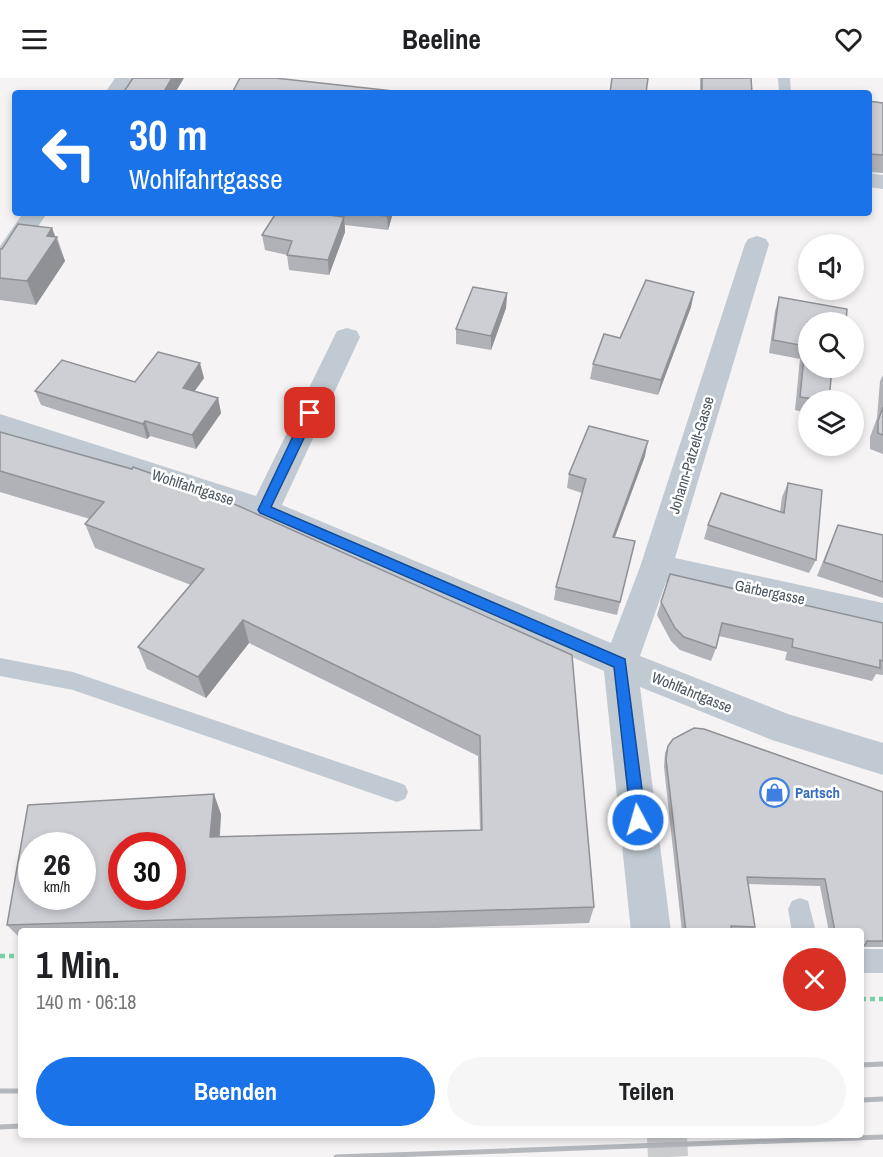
<!DOCTYPE html>
<html lang="de">
<meta charset="utf-8">
<style>
body{margin:0;font-family:"Archivo Narrow",sans-serif;background:#f6f6f6;color:#202124;height:100vh;display:flex;flex-direction:column;font-size:22px;white-space:nowrap}
*{box-sizing:border-box;margin:0}
p{font-size:20px;color:#757577}
.icon{flex:none;width:33px;height:33px;fill:none;stroke:currentColor;stroke-width:2;stroke-linecap:round;stroke-linejoin:round}
.map{position:relative;flex:1;overflow:hidden}
.details{position:absolute;left:18px;top:850px;width:846px;height:210px;display:flex;flex-direction:column;background:#fff;border-radius:6px;box-shadow:0 3px 9px #0003}
.details>*{flex:none}
.guide{position:absolute;left:12px;top:12px;width:860px;height:126px;border-radius:6px;box-shadow:0 3px 9px #0003;background:#1a73e8;color:#fff;overflow:hidden}
.fabs{position:absolute;left:798px;top:156px;display:grid;gap:12px}
.fabs a{display:grid;place-items:center;width:66px;height:66px;border-radius:50%;background:#fff;box-shadow:0 3px 9px #0003;font-size:30px}
.speed{position:absolute;left:18px;top:754px;display:flex;gap:12px;font-size:30px;font-weight:700;text-align:center}
.speed>*{display:grid;place-content:center;width:78px;height:78px;border-radius:50%;background:#fff;box-shadow:0 3px 9px #0003;line-height:1}
.speed small{font-size:15px;font-weight:400}
.speed .limit{border:9px solid #d22;background:#fff;color:#111}
.pin{position:absolute;display:grid;place-items:center;width:51px;height:51px;color:#fff;margin:-26px;border-radius:12px;box-shadow:0 3px 9px #0006}
.me{position:absolute;width:66px;margin:-33px;rotate:354deg;stroke-linejoin:round;filter:drop-shadow(0 0 4px #0008)}
.turn{display:flex;align-items:center;gap:21px;height:126px;padding:0 18px;font-size:27px}
.turn .icon{width:78px;height:78px;stroke-width:2.5}
.turn b{display:block;font-size:42px;line-height:51px}
.round{display:grid;place-items:center;flex:none;width:63px;height:63px;border-radius:32px;background:#f6f6f6}
.head{display:flex;align-items:center;justify-content:space-between;height:102px;padding:0 18px}
h1{font-size:36px;font-weight:700;line-height:45px}
.primary-button{display:flex;gap:12px;margin-top:auto;padding:12px 18px}
.primary-button a{flex:1;height:69px;border-radius:36px;background:#1a73e8;color:#fff;font-size:24px;font-weight:700;line-height:69px;text-align:center}
.primary-button a+a{background:#f6f6f6;color:#202124}
header{display:flex;justify-content:space-between;align-items:center;height:78px;padding:0 18px;background:#fff;font-size:27px;font-weight:700}
.map>svg:first-child{display:block}
</style>
<header><svg class="icon" aria-label="menu" viewBox="0 0 24 24"><path d="M4 6h16M4 12h16M4 18h16"/></svg>Beeline<svg class="icon" aria-label="heart" viewBox="0 0 24 24"><path d="M12 20l-8-8c-3-5 5-10 8-4 3-6 11-1 8 4z"/></svg></header>
<div class="map">
<svg width="883" height="1079" viewBox="0 0 883 1079">
<rect width="100%" height="100%" fill="#f5f3f3"/>
<g fill="none" stroke-linecap="round" stroke-linejoin="round">
<polyline stroke="#caccce" stroke-width="40" stroke-dasharray="40 20" stroke-linecap="butt" points="667,1058 668,1079"/>
<g stroke="#7ad0a6" stroke-width="4.5" stroke-dasharray="5 4" stroke-linecap="butt">
<polyline points="0,878 21,878"/>
<polyline points="861,921 883,921"/>
</g>
<g fill="#c1cad2" fill-rule="evenodd">
<polygon points="778,0 790,0 791,15 779,15"/>
<polygon points="0,580 73,594 397,704 405,707 408,714 405,721 397,724 73,612 0,598"/>
<polygon points="800,820 808,823 816,854 792,854 788,831 792,823"/>
<rect x="861" y="871" width="22" height="24"/>
</g>
<g fill="#c1cad2" fill-rule="evenodd">
<polygon points="115,0 137,0 127,15 105,15"/>
<polygon points="868,95 883,97 883,111 868,109"/>
<polygon points="23,135 47,135 9,193 0,195 0,168"/>
<polygon points="757,158 766,161 769,166 675,480 883,525 883,553 666,504 640,578 788,636 883,665 883,697 772,662 640,609 671,854 631,854 604,593 253,440 0,357 0,336 256,418 334,259 337,253 347,250 357,253 360,259 282,427 611,565 640,489 745,166 748,161"/>
</g>
<g stroke="#b5b8bd" stroke-width="5">
<polyline points="861,987 883,986"/>
<polyline points="0,1013 21,1013"/>
<polyline points="861,1022 883,1021"/>
<polyline points="0,1049 21,1048"/>
<polyline points="336,1079 883,1059"/>
</g>
</g>
<g fill="#b0b2b7">
<polygon points="700,0 751,0 752,15 700,15"/>
<polygon points="868,23 883,25 883,95 868,94"/>
<polygon points="324,135 393,135 388,152 345,147 345,154 329,197 289,192 287,177 265,172 262,157 324,136"/>
<polygon points="57,159 65,183 36,227 0,222 0,171"/>
<polygon points="694,214 691,229 658,317 590,301 593,286 620,260"/>
<polygon points="507,215 506,230 491,272 456,266 456,251"/>
<polygon points="779,219 808,244 829,322 808,322 808,335 795,332 800,281 769,275 775,233"/>
<polygon points="883,297 883,376 870,371 870,359 877,340 880,303"/>
<polygon points="204,300 194,314 218,320 221,335 196,371 150,358 147,361 41,327 35,313 135,304"/>
<polygon points="0,354 572,577 594,829 589,845 316,854 21,854 21,861 7,847 221,736 220,759 480,752 478,678 249,565 206,620 147,591 138,569 191,507 95,470 85,446 90,441 0,414"/>
<polygon points="645,378 615,459 635,463 617,537 554,522 556,509 582,415 567,410 569,396"/>
<polygon points="788,405 816,482 809,495 704,461 708,447 780,434 782,419"/>
<polygon points="838,447 883,457 883,520 817,498 832,461"/>
<polygon points="661,524 883,545 883,597 876,596 872,603 785,582 787,574 719,558 716,570 711,583 680,572 671,563 657,537"/>
<polygon points="668,668 883,714 883,869 863,869 861,871 861,854 829,854 820,808 748,806 755,849 751,854 682,854 664,689 665,675"/>
</g>
<g fill="#909195">
<polygon points="172,0 184,0 175,15 163,15"/>
<polygon points="388,135 393,135 388,152 387,138"/>
<polygon points="344,139 345,154 329,197 328,182"/>
<polygon points="52,150 65,183 36,227 27,203 47,158"/>
<polygon points="694,214 691,229 658,317 661,302"/>
<polygon points="507,215 506,230 491,272 491,258"/>
<polygon points="200,285 204,300 186,325 183,310"/>
<polygon points="218,320 221,335 196,371 192,357"/>
<polygon points="145,343 150,358 147,361 143,346"/>
<polygon points="648,363 645,378 610,472 613,459"/>
<polygon points="243,542 249,565 206,620 198,599"/>
<polygon points="214,716 221,736 218,777 210,759"/>
</g>
<g fill="#cdcfd5" stroke="#909195" stroke-width="1.5" fill-rule="evenodd">
<polygon points="133,0 172,0 163,15 123,15"/>
<polygon points="240,0 275,0 412,15 232,15"/>
<polygon points="612,0 648,0 646,15 610,15"/>
<polygon points="702,0 751,0 752,15 702,15"/>
<polygon points="504,13 519,15 504,15"/>
<polygon points="868,23 883,25 883,77 871,76 868,43"/>
<polygon points="276,135 314,135 344,139 328,182 287,177 292,163 262,157"/>
<polygon points="353,135 388,135 387,138"/>
<polygon points="18,146 52,150 47,158 57,159 27,203 0,200 0,171 2,171"/>
<polygon points="646,202 694,214 661,302 593,286 604,256 620,260"/>
<polygon points="473,209 507,215 491,258 456,251"/>
<polygon points="779,219 847,231 846,244 808,244 808,290 832,290 829,322 821,322 800,319 805,268 773,262"/>
<polygon points="158,274 200,285 183,310 218,320 192,357 145,343 143,346 35,313 62,282 135,304"/>
<polygon points="883,329 883,357 878,355 878,343"/>
<polygon points="589,348 648,363 613,459 635,463 620,524 556,509 586,401 569,396"/>
<path d="M0,354l132,37 1,-2 90,32 349,156 22,252 -587,18 21,-120 186,-11 -4,43 272,-7 -2,-94 -237,-116 -45,57 -60,-30 66,-78 -119,-45 19,-22 -104,-31zM32,768h50v51h-50zM122,768h50v51h-50z"/>
<polygon points="788,405 822,412 816,482 708,447 721,415 784,435"/>
<polygon points="838,447 883,457 883,504 824,484"/>
<polygon points="670,496 883,545 883,583 880,582 880,590 792,569 793,561 722,545 716,570 684,559 675,550 661,524"/>
<polygon points="694,650 704,651 883,714 883,863 867,863 865,867 861,867 861,854 835,854 825,801 747,799 755,849 731,848 732,854 686,854 666,681 668,668 673,661"/>
</g>
<polygon fill="#1a73e8" stroke="#114b97" stroke-width="1.5" points="310,331 316,335 271,429 625,581 646,742 644,748 638,750 633,748 631,742 614,589 260,435 258,432 304,335"/>
<defs>
<symbol id="shop-ring" viewBox="-11 -11 22 22"><circle r="9.5" fill="#fff" stroke="#3f7fe0" stroke-width="1.5"/><path d="M-5-2.5h2.3a2.7 3.5 0 0 1 5.4 0H5L5.5 6h-11ZM-1.5-2.5h3a1.5 2.3 0 0 0-3 0Z" fill="#3f7fe0"/></symbol>
</defs>
<g fill-rule="evenodd">
<use href="#shop-ring" x="758" y="698" width="33" height="33"/>
</g>
<g text-anchor="middle" dominant-baseline="central" stroke-width="5" stroke-linejoin="round" paint-order="stroke">
<g font-size="15" fill="#4a5661" stroke="#fff">
<text transform="translate(691 377) rotate(-73)">Johann-Patzelt-Gasse</text>
<text transform="translate(193 409) rotate(18)">Wohlfahrtgasse</text>
<text transform="translate(770 514) rotate(12)">Gärbergasse</text>
<text transform="translate(692 614) rotate(22)">Wohlfahrtgasse</text>
</g>
<g font-size="15" font-weight="bold" fill="#366cbe" stroke="#fff" text-anchor="start">
<text x="795" y="714">Partsch</text>
</g>
</g>
</svg>
<div class="fabs">
<a><svg class="icon" aria-label="sound" viewBox="0 0 24 24"><path d="M4 9h4l5-4v14l-5-4H4zM17 9q2 3 0 6"/></svg></a>
<a><svg class="icon" aria-label="search" viewBox="0 0 24 24"><circle cx="10" cy="10" r="6"/><path d="M15 15l6 6"/></svg></a>
<a><svg class="icon" aria-label="layers" viewBox="0 0 24 24"><path d="M12 4l9 5-9 5-9-5zM3 14l9 5 9-5"/></svg></a>
</div>
<div class="speed"><div>26<small>km/h</small></div><div class="limit">30</div></div>
<div class="pin" style="left:310px;top:335px;background:#d93025"><svg class="icon" aria-label="arrive" viewBox="0 0 24 24"><path d="M6 21V4h12l-3 4 3 4H6"/></svg></div>
<svg class="me" style="left:638px;top:742px" viewBox="-20 -20 40 40"><circle r="17" fill="#1a73e8" stroke="#fff" stroke-width="3"/><path d="M0-11L8 9 0 5-8 9z" fill="#fff"/></svg>
<div class="guide">
<div class="turn"><svg class="icon" aria-label="left" viewBox="0 0 24 24"><path d="M17 20v-9H6M10 6l-5 5 5 5"/></svg><div><b>30 m</b>Wohlfahrtgasse</div></div>
</div>
<section class="details">
<div class="head"><div><h1>1 Min.</h1><p>140 m · 06:18</p></div><a class="round" style="background:#d93025;color:#fff"><svg class="icon" aria-label="close" viewBox="0 0 24 24"><path d="M6 6l12 12M18 6L6 18"/></svg></a></div>
<div class="primary-button"><a>Beenden</a><a>Teilen</a></div>
</section>
</div>
